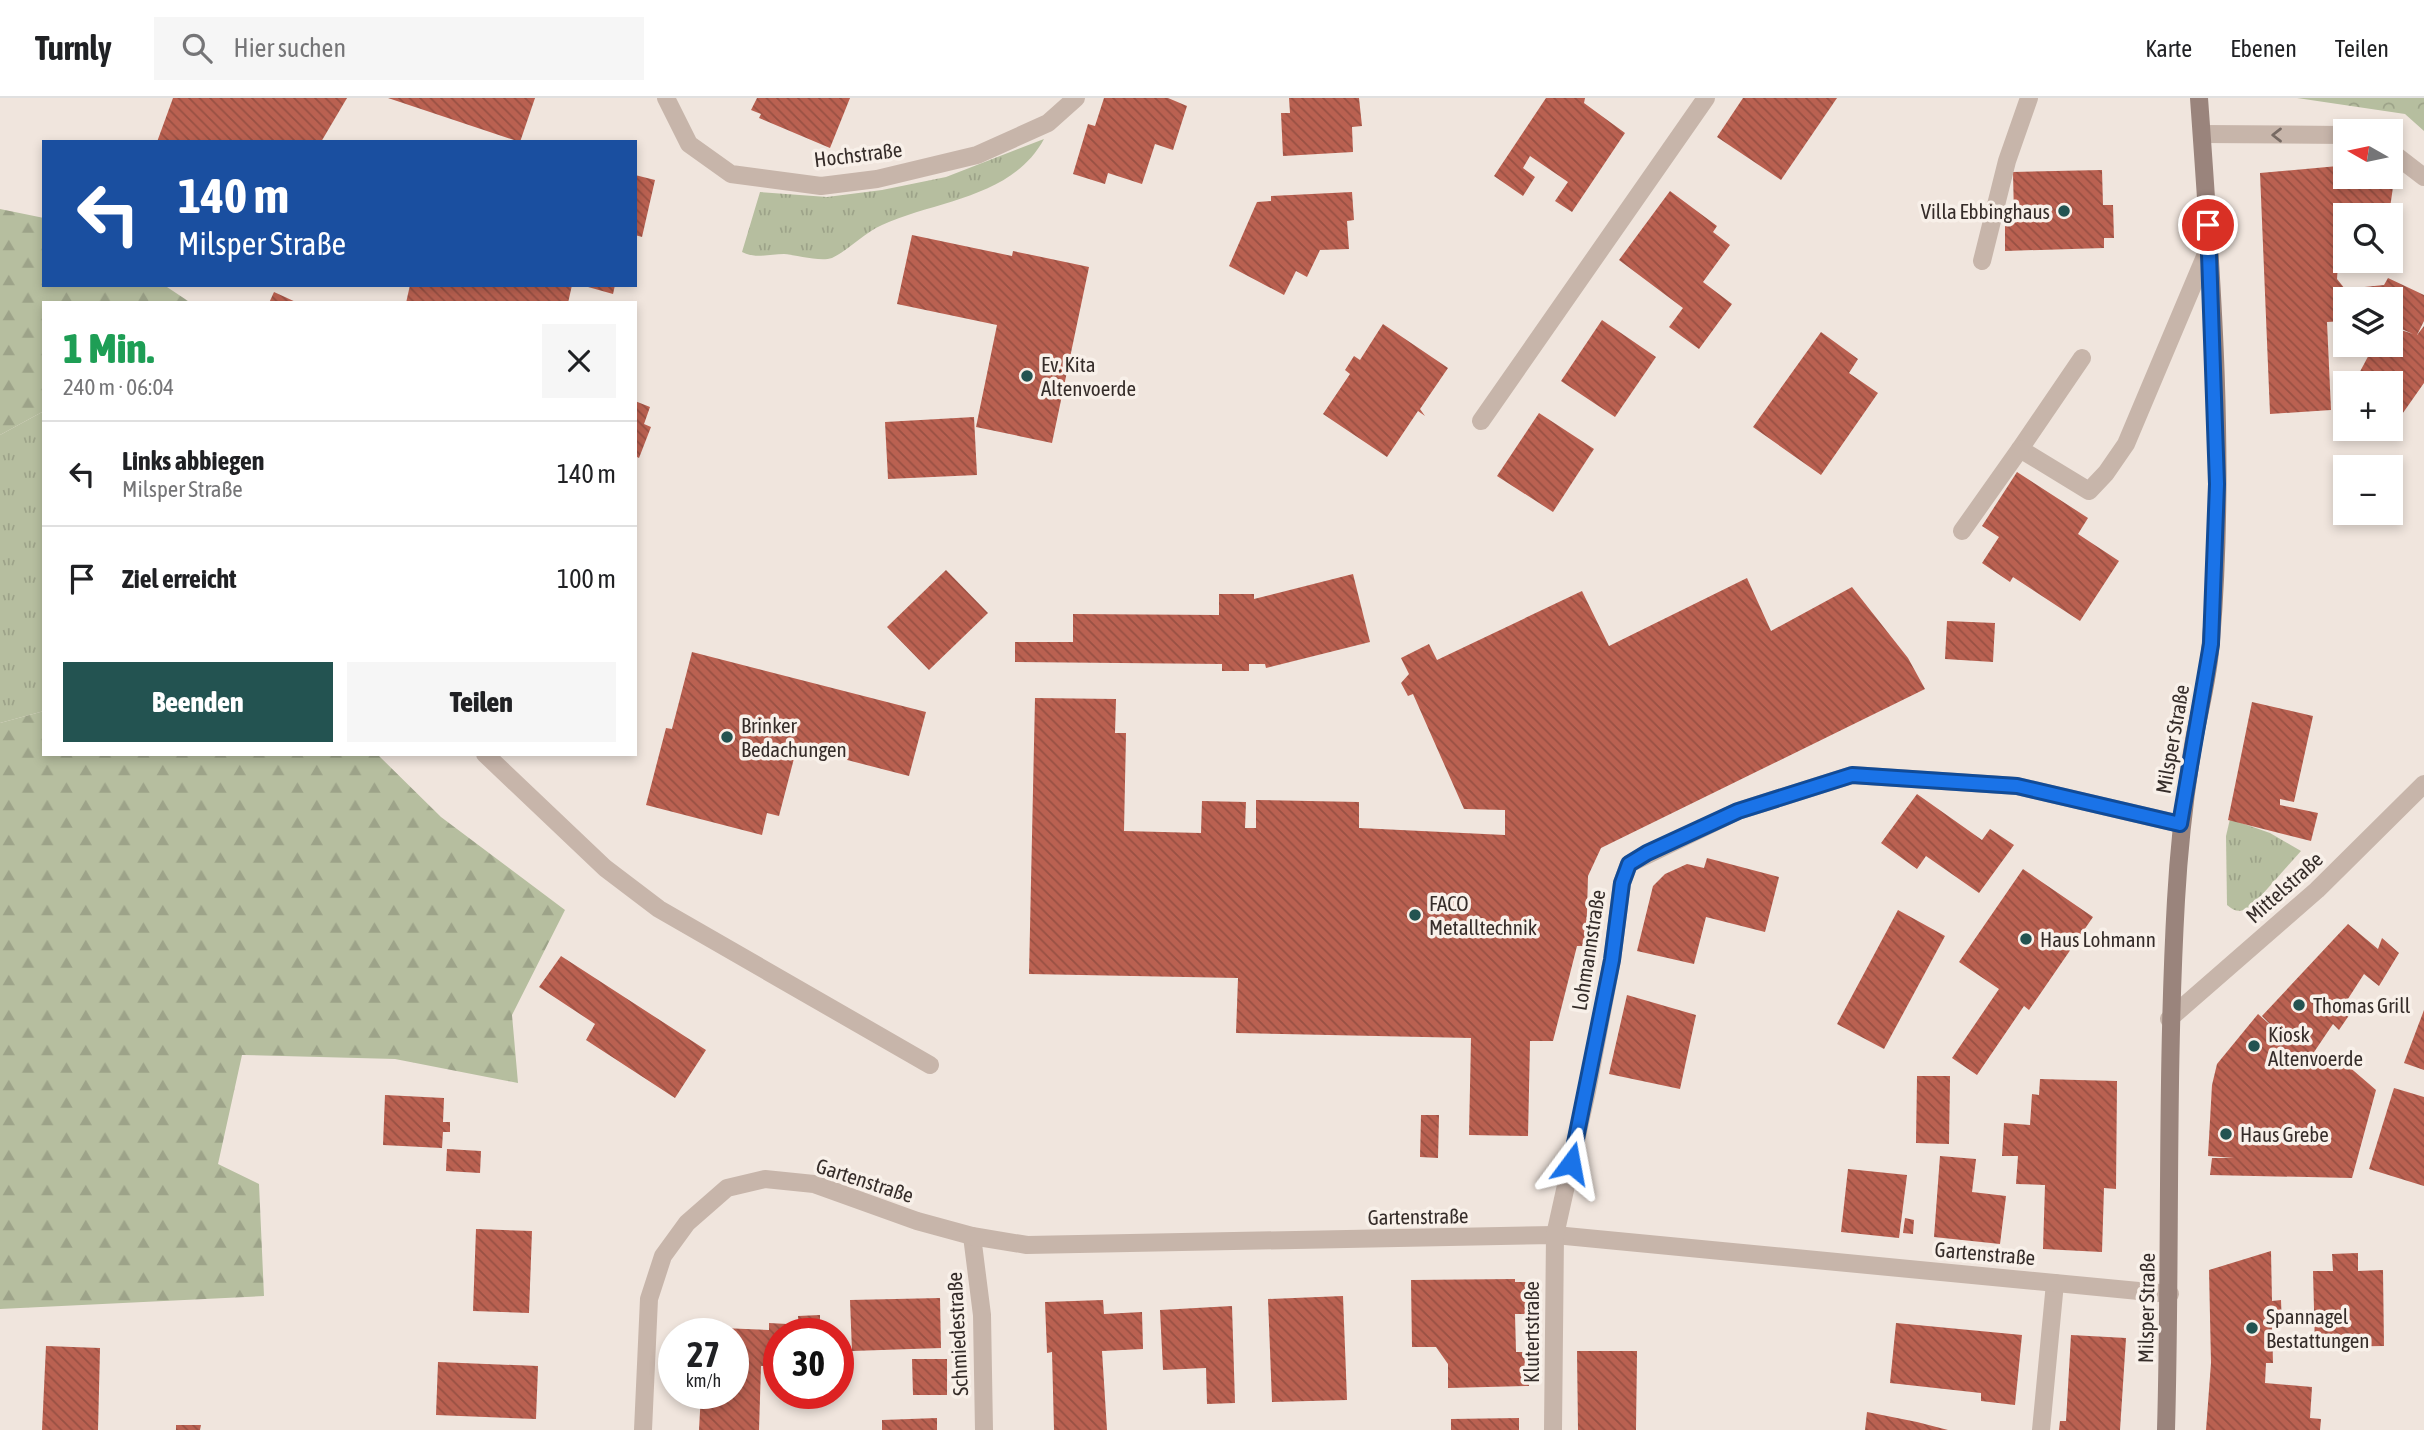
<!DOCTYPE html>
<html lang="de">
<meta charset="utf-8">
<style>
body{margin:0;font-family:"Asap Condensed",sans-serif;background:#f6f6f6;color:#202124;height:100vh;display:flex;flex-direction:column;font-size:26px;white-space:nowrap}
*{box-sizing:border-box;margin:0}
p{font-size:23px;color:#757577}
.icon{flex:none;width:38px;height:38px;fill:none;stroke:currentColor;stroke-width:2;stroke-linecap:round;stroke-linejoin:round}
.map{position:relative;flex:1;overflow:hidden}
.drawer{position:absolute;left:42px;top:203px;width:595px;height:455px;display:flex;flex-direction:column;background:#fff;border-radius:0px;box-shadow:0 4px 10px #0003}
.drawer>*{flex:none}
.top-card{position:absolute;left:42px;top:42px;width:595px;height:147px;border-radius:0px;box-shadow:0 4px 10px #0003;background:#1a4fa0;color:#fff;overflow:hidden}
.needle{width:46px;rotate:279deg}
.tools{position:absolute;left:2333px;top:21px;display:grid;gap:14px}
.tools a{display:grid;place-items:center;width:70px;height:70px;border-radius:0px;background:#fff;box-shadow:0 4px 10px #0003;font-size:35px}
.speed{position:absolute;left:658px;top:1220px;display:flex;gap:14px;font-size:35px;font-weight:700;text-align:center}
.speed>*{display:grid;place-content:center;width:91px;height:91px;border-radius:50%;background:#fff;box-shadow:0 4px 10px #0003;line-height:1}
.speed small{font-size:18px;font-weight:400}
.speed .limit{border:10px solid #d22;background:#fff;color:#111}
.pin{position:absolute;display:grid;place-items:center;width:60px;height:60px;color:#fff;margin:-30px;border:4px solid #fff;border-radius:50%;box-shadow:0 2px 7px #0007}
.me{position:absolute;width:77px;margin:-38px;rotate:13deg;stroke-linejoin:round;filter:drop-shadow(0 0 5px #0008)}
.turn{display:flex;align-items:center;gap:24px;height:147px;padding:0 21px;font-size:32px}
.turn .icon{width:91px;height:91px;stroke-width:2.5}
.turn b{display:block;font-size:49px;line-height:60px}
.round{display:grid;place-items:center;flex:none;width:74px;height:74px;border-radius:0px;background:#f6f6f6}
.summary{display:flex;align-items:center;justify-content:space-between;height:119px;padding:0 21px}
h1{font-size:42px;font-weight:800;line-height:52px;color:#1e9e55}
.cta{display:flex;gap:14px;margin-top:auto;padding:14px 21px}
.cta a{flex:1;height:80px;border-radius:0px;background:#235351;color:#fff;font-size:28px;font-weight:800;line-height:80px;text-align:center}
.cta a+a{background:#f6f6f6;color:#202124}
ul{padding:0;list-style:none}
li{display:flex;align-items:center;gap:21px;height:105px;padding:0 21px;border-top:2px solid #e0e0e0}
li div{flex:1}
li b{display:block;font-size:26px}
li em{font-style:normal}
header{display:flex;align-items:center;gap:42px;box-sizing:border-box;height:98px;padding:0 35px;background:#fff;border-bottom:2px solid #e0e0e0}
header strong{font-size:33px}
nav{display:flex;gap:38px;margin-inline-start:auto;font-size:24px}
.search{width:490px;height:63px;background:#f6f6f6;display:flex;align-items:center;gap:18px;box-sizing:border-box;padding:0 24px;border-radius:0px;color:#757577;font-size:26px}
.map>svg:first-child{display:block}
</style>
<header>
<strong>Turnly</strong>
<div class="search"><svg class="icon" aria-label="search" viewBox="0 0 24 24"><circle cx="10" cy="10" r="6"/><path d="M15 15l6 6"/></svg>Hier suchen</div>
<nav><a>Karte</a><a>Ebenen</a><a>Teilen</a></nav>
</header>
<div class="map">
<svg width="2424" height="1332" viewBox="0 0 2424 1332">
<defs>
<pattern id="grass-tufts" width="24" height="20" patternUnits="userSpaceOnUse" patternTransform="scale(1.75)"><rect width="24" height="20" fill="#b6be9f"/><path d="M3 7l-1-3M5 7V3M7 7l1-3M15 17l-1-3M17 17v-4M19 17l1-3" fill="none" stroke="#9da389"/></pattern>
<pattern id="forest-firs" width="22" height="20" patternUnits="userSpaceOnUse" patternTransform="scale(1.75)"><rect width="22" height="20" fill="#b6be9f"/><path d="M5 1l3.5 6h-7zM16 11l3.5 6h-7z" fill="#9da389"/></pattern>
<pattern id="park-crowns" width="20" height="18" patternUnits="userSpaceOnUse" patternTransform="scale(1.75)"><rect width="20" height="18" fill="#b6be9f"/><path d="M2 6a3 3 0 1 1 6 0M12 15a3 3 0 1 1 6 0" fill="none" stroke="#9da389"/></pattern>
<pattern id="building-back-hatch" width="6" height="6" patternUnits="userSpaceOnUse" patternTransform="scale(1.75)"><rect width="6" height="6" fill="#ba6151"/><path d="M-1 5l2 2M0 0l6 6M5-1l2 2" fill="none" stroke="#985043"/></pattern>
</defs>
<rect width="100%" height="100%" fill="#f0e5dd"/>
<g fill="url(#grass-tufts)">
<path d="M1044,41c-32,59 -107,61 -162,86 -18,8 -33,25 -50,33 -12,4 -35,-3 -48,-4 -15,0 -29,5 -42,-2l18,-60 67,5 55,-7 64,-13z"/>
<polygon points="44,313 44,613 0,625 0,337"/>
<path d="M2230,721l40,14 31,18 -49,55c-10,6 -16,7 -25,-1l-1,-69z"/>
</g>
<g fill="url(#forest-firs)">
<polygon points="0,111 44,120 44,187 164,187 191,205 44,205 44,313 0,337"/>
<polygon points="44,613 44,656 377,656 441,719 565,812 512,917 518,985 395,961 242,957 218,1066 259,1086 264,1198 0,1211 0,625"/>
</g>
<polygon fill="url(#park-crowns)" points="2297,0 2424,0 2424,33 2405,16"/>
<g fill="url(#building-back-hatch)">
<polygon points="173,0 347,0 321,44 157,44"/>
<polygon points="388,0 535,0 520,44"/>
<polygon points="757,0 850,0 830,50 759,20 761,16 751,12"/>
<polygon points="1104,0 1168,0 1187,8 1173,52 1155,46 1142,86 1108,75 1105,86 1073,76 1088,26 1095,28"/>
<polygon points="1289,0 1359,0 1362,28 1352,29 1353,54 1283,58 1281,15 1290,15"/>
<polygon points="1546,0 1585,0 1584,5 1625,35 1572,114 1555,103 1568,84 1530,58 1523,70 1535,79 1523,98 1494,78"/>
<polygon points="1743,0 1837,0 1781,82 1717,39"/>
<polygon points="2338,68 2340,76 2345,76 2345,79 2378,79 2393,89 2389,117 2345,117 2345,149 2339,149 2337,181 2345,191 2384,187 2388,180 2424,197 2424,223 2417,237 2424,228 2424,285 2386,339 2356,332 2390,331 2390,285 2354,285 2373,249 2390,247 2390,234 2395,230 2413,236 2390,226 2390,201 2345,201 2345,223 2327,224 2331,312 2270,316 2260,75"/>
<polygon points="2102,72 2103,107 2113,107 2114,140 2104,140 2104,150 2005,153 2005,119 2014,119 2013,74"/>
<polygon points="635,77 655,82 642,139 635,137"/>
<polygon points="1670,93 1717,128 1713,134 1730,147 1703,184 1732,206 1699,251 1669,229 1683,210 1619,162"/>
<polygon points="1352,94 1354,122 1347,123 1349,151 1320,152 1307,179 1296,173 1284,197 1229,168 1257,104 1271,103 1271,98"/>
<polygon points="912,137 1012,158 1013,153 1089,169 1052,345 976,329 997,227 897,206"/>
<polygon points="410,187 572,187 568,205 406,205"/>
<polygon points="581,187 615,187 613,196"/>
<polygon points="274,194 298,205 269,205"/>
<polygon points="1602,222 1656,259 1615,319 1561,283"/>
<polygon points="1383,226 1448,270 1420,311 1425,318 1418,313 1387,359 1323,316 1350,276 1345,272 1354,258 1360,262"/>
<polygon points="1821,234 1858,261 1849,275 1878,295 1821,377 1753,329"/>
<polygon points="635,303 650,309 644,326 651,329 639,360 635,358"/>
<polygon points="1539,315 1594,351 1553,414 1497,378"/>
<polygon points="974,319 977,377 888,381 885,324"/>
<polygon points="2017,374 2088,420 2078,436 2119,463 2080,523 2013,479 2010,484 1982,465 1999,439 1982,428"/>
<polygon points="946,472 988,515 929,572 887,529"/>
<polygon points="1353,476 1370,544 1266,570 1265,566 1249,566 1249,573 1222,573 1222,566 1015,564 1015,544 1073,544 1073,516 1219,517 1219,496 1254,496 1254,501"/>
<polygon points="1747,480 1771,533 1852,489 1908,560 1925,591 1601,750 1588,778 1586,848 1577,848 1553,943 1530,943 1528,1038 1469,1037 1471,940 1236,935 1238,880 1029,876 1035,600 1116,601 1115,635 1126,635 1124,733 1201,735 1202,703 1246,704 1245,730 1256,730 1256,702 1359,704 1359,730 1505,737 1505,712 1464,711 1413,596 1408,598 1401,585 1409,576 1401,560 1429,546 1437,562 1582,493 1609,548"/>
<polygon points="1947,523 1995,525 1993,564 1945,561"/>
<polygon points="692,554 926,614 909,678 797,649 779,718 767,715 762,737 646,707 666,630 672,631"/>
<polygon points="2252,604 2313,618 2294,704 2280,701 2280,707 2318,715 2311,743 2228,722"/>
<polygon points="1917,696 1982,742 1990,731 2014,747 1979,795 1926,758 1917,771 1881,745"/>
<polygon points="1707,760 1779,779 1765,834 1706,819 1694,866 1637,853 1653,788 1665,776 1687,766 1704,770"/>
<polygon points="2023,771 2093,819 2029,912 2024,908 1977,977 1952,960 1999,891 1959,864"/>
<polygon points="1898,812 1945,838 1884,951 1837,926"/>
<polygon points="2348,826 2378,851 2382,840 2399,855 2379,888 2364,876 2344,907 2352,913 2339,932 2333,926 2310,960 2340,961 2376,992 2352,1080 2210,1077 2212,1060 2234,1060 2208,1058 2212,987 2217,966 2258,916 2276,932 2262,918"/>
<polygon points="561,858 706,952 675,1000 586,942 595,926 539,889"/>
<polygon points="1627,897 1696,917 1680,991 1609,976"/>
<polygon points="2424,912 2424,972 2404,965"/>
<polygon points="1917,978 1950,978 1949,1046 1916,1045"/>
<polygon points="2040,981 2117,983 2116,1091 2104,1090 2102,1154 2043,1151 2045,1087 2016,1086 2018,1058 2002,1058 2004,1025 2030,1027 2032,996 2039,997"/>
<polygon points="2394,990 2424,999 2424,1088 2369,1071"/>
<polygon points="385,997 444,1000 443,1024 450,1024 450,1034 443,1034 442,1050 383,1047"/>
<polygon points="1421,1017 1439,1017 1438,1060 1420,1059"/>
<polygon points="447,1051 481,1053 480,1075 446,1073"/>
<polygon points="1940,1058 1976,1061 1972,1094 2006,1098 2000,1146 1934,1139"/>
<polygon points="1848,1071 1907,1077 1899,1140 1841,1134"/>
<polygon points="1905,1120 1914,1122 1913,1136 1903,1135"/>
<polygon points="476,1131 532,1133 529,1215 473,1213"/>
<polygon points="2271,1153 2272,1203 2281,1202 2282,1229 2272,1229 2273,1265 2266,1265 2265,1285 2312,1289 2310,1320 2321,1321 2320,1332 2206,1332 2211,1265 2209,1172"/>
<polygon points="2358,1155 2358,1173 2383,1172 2384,1248 2315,1249 2313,1173 2333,1173 2332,1156"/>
<polygon points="1515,1181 1515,1184 1527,1184 1527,1216 1515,1216 1516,1254 1528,1254 1529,1288 1448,1290 1448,1266 1436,1249 1412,1249 1411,1182"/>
<polygon points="1343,1198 1347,1302 1272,1304 1268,1201"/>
<polygon points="940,1200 941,1250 852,1253 850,1202"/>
<polygon points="1103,1202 1104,1216 1142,1214 1143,1251 1102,1253 1107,1332 1054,1332 1052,1254 1047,1255 1045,1204"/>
<polygon points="1232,1208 1235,1305 1207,1306 1206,1270 1163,1272 1160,1212"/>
<polygon points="820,1217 820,1236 799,1236 798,1218"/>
<polygon points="769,1225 787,1226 787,1236 779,1236 779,1262 768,1261 767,1268 761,1268 759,1332 699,1332 701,1295 733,1295 733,1236 698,1236 698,1229 769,1232"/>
<polygon points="1896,1225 2022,1237 2015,1307 1981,1303 1981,1295 1890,1285"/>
<polygon points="2071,1237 2126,1240 2120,1332 2059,1332 2060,1323 2066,1323"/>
<polygon points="46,1248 100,1250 98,1332 42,1332"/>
<polygon points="1577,1253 1637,1253 1636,1332 1578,1332"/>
<polygon points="912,1261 947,1261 947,1297 913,1297"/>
<polygon points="438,1264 538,1268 536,1321 436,1317"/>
<polygon points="1867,1314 1917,1324 1948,1332 1865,1332"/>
<polygon points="937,1320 937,1332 882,1332 882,1322"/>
<polygon points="1519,1320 1519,1332 1451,1332 1451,1321"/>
<polygon points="176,1327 201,1327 200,1332 176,1332"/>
</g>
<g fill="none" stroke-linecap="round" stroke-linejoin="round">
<g stroke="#c7b5aa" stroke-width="18">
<polyline points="666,0 689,46 731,76 821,88 877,81 977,57 1048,25 1076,0"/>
<polyline points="1982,163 2007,63 2029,0"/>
<polyline points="2082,260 2020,351 2089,393 2106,375 2126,346 2209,149"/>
<polyline points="1481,323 1706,0"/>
<polyline points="1962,433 2020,351"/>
<polyline points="485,656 605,770 659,811 930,967"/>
<polyline points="2041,1332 2055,1185"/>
</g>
<g stroke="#c7b5aa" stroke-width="18">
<polyline points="2202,36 2345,37"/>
<polyline points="2390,53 2424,79"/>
<polyline points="2169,921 2317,792 2424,686"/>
<polyline points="972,1138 982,1217 984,1332"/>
<polyline points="643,1332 649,1201 663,1158 687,1125 727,1090 765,1081 814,1086 917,1123 972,1138 1027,1147 1555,1137 2170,1196"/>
<polyline points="1553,1332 1555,1137 1587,993 1612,862 1622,785 1629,766 1738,713 1852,677 2017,688 2180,726"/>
</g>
<path stroke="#9a847c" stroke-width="18" d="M2166,1332c5,-177 0,-353 10,-530 3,-54 9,-107 18,-160 6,-32 15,-66 17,-99 15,-180 1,-363 -12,-543"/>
</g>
<defs><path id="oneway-chevron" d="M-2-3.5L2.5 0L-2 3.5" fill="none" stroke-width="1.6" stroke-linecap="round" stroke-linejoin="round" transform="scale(1.75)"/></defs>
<use stroke="#776a63" href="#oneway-chevron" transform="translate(2277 37) rotate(-180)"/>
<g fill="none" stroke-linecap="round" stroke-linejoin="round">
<defs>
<polyline id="route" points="1571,1065 1612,862 1622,785 1629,766 1647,755 1738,713 1852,677 2017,688 2180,726 2211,546 2217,386 2208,127"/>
</defs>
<use href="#route" stroke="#114b97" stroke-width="18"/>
<use href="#route" stroke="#1a73e8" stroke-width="12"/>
</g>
<g fill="#235351" stroke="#f8f0e9" stroke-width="2.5">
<circle cx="2064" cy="113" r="7"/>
<circle cx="1027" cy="278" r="7"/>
<circle cx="727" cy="639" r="7"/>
<circle cx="1415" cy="817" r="7"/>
<circle cx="2026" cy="841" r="7"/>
<circle cx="2299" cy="907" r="7"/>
<circle cx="2254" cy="948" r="7"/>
<circle cx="2226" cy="1036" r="7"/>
<circle cx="2252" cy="1230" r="7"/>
</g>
<g text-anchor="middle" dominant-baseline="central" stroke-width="7" stroke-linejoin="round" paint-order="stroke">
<g font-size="21" fill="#352c29" stroke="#f8f0e9">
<text transform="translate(858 56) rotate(-7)">Hochstraße</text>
<text transform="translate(2172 641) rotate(-80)">Milsper Straße</text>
<text transform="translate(2284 789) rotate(-42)">Mittelstraße</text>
<text transform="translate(1588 852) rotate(-81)">Lohmannstraße</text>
<text transform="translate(865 1082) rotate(18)">Gartenstraße</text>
<text transform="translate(1418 1118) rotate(-1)">Gartenstraße</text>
<text transform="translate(1985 1155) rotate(5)">Gartenstraße</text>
<text transform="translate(2146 1210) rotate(-89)">Milsper Straße</text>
<text transform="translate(1531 1234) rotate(-90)">Klutertstraße</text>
<text transform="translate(957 1236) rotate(-93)">Schmiedestraße</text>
</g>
<g font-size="21" fill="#352c29" stroke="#f8f0e9" text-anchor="start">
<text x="2050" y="113" text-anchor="end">Villa Ebbinghaus</text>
<text x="1041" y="266">Ev. Kita<tspan x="1041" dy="24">Altenvoerde</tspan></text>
<text x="741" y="627">Brinker<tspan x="741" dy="24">Bedachungen</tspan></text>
<text x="1429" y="805">FACO<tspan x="1429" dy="24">Metalltechnik</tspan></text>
<text x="2040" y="841">Haus Lohmann</text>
<text x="2313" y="907">Thomas Grill</text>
<text x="2268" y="936">Kiosk<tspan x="2268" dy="24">Altenvoerde</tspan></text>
<text x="2240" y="1036">Haus Grebe</text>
<text x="2266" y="1218">Spannagel<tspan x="2266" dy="24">Bestattungen</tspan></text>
</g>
</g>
</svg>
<div class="tools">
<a><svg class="needle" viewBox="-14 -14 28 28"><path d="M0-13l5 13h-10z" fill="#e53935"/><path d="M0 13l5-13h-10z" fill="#757577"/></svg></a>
<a><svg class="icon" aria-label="search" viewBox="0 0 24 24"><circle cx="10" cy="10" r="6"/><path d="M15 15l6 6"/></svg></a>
<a><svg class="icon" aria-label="layers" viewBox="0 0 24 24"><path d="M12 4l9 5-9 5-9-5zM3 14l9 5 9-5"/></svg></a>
<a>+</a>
<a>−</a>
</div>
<div class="speed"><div>27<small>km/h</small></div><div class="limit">30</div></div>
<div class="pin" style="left:2208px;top:127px;background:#d93025"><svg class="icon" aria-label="arrive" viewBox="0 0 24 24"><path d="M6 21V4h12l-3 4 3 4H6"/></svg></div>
<svg class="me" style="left:1571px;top:1065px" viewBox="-20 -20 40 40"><path d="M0-17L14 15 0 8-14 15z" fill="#1a73e8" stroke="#fff" stroke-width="4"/></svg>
<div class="top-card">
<div class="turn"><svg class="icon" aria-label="left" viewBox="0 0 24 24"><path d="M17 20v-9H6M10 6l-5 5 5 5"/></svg><div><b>140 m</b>Milsper Straße</div></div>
</div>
<section class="drawer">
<div class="summary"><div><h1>1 Min.</h1><p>240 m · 06:04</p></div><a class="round"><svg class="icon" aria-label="close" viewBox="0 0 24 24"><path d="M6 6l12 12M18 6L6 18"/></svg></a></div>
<ul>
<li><svg class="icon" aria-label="left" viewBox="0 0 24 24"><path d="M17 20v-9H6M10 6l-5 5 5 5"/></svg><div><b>Links abbiegen</b><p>Milsper Straße</p></div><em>140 m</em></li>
<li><svg class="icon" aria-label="arrive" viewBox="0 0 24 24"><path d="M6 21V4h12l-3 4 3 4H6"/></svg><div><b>Ziel erreicht</b></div><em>100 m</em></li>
</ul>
<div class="cta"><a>Beenden</a><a>Teilen</a></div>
</section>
</div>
